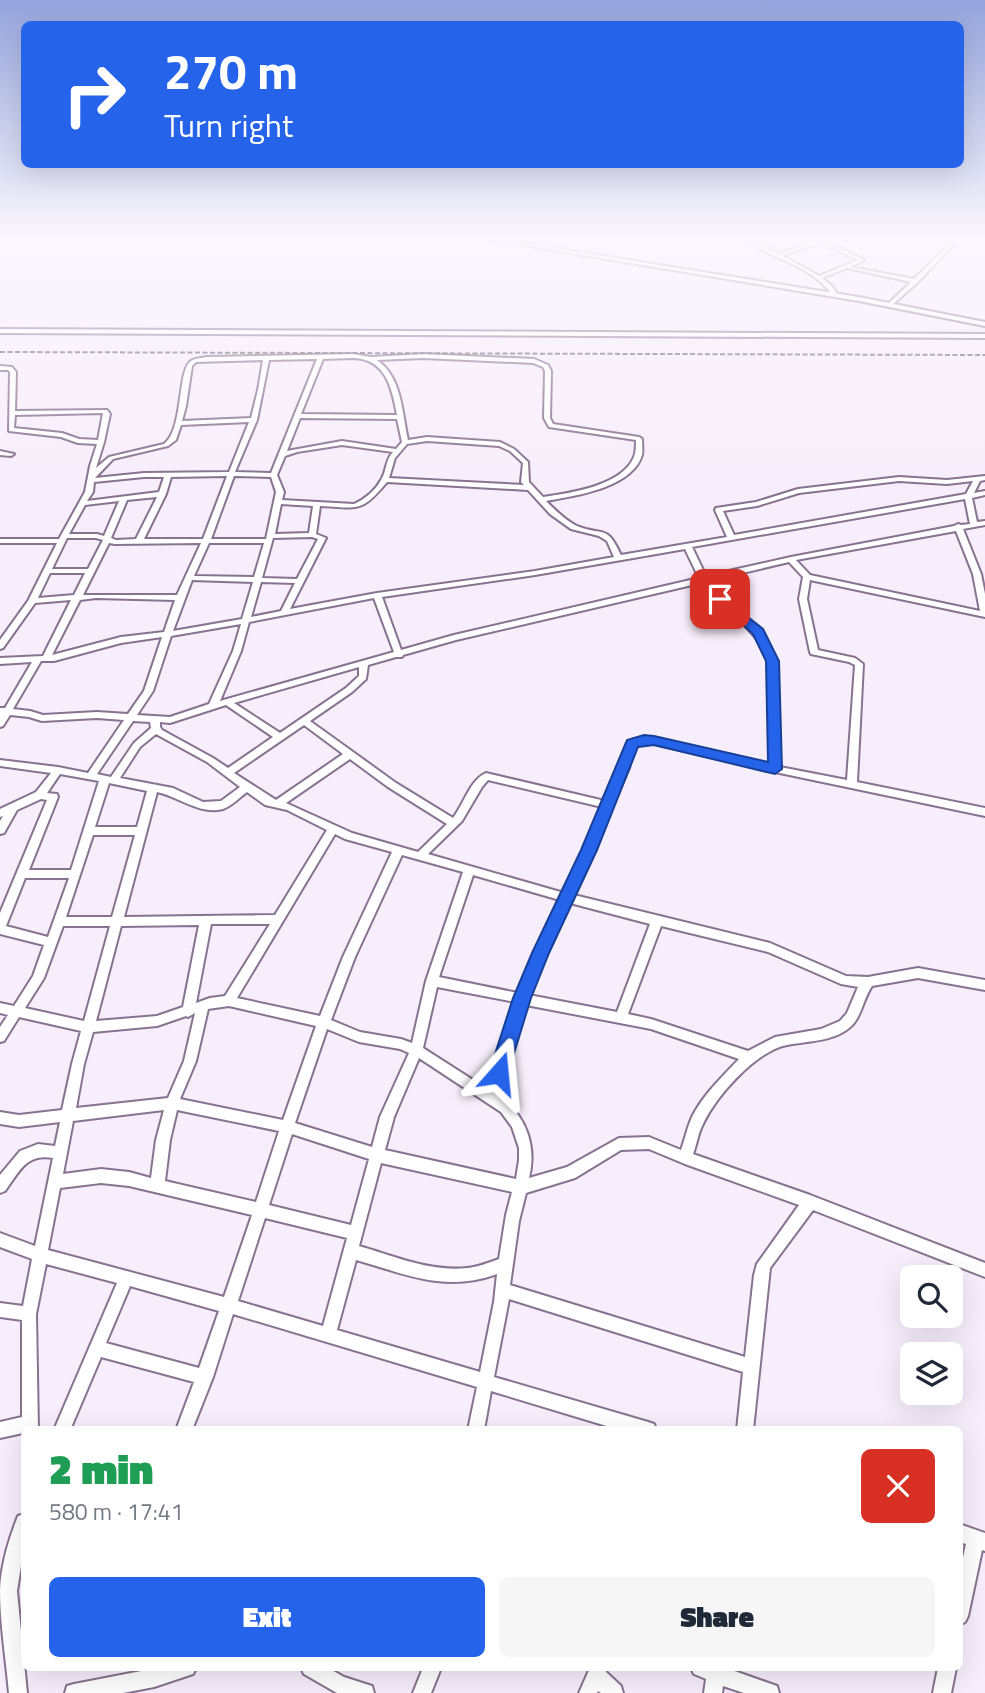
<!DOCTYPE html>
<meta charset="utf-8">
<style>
body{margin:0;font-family:"Titillium Web",sans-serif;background:#f6f6f7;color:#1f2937;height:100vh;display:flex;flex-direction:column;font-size:26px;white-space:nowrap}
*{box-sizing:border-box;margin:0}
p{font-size:23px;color:#747a83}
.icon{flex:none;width:38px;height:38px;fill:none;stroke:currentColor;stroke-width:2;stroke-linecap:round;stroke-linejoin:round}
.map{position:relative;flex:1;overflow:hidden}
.drawer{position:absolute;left:21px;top:1426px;width:942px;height:245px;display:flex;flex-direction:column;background:#fff;border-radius:10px;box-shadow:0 7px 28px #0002}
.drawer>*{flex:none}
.banner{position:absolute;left:21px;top:21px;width:943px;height:147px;border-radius:10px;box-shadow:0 7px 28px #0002;background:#2563eb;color:#fff;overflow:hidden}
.buttons{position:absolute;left:900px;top:1265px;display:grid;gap:14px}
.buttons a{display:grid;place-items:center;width:63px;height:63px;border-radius:10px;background:#fff;box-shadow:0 7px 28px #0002;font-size:35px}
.pin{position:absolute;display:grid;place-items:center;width:60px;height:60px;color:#fff;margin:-30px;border-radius:14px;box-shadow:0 4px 10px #0006}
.me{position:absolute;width:77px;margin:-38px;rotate:18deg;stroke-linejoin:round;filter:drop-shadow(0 0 5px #0008)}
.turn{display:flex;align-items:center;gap:24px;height:147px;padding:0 28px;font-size:32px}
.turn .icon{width:91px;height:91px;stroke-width:2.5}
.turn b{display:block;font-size:49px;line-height:60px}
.round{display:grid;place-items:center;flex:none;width:74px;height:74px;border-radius:10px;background:#f6f6f7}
.headline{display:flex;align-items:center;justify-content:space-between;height:119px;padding:0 28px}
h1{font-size:42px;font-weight:800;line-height:52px;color:#1e9e55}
.primary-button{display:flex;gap:14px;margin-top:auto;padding:14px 28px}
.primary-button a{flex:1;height:80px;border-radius:10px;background:#2563eb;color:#fff;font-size:28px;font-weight:800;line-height:80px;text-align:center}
.primary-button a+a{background:#f6f6f7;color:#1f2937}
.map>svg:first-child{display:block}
</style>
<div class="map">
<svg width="985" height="1693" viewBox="0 0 985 1693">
<rect width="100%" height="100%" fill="#f7eefb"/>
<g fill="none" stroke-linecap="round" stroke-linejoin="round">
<defs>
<g id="minor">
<polygon points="546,239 550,239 552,243 547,249 545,248 548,243"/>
<path d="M743,239h5l31,15 37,-14v-1h6l42,21 -14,7 64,12 41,-40h4l-41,43 -28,25 -2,-3 23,-22 -64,-14 -25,10 10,8 6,9 -5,1c-22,-32 -62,-37 -90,-57zM820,242l38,18 -39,16 -36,-20z"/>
<path d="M353,354l18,3 52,-3 111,5 14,6 3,6 -1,47 3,6 86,13 3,2c0,5 1,12 0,16 -10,33 -67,41 -96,46 9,9 20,20 31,25 27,11 29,-3 44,29l106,-18 -12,-27 1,-2 40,-6 42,-13 101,-12 48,3 38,-4v4l-5,1 -6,12 11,-2v4l-13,3 5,24 8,-1v4l-22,4 18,45 4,20v23l-175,-37 -3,19 11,51 37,8 8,6 -6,118 128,26v8l-210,-44 -121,-28h-15l-6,5 -4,19 -55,127 196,48 76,33 22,1 50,-9 67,12v10l-67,-12 -46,8c-9,13 -11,33 -23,42 -17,14 -42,13 -62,17 -31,6 -71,51 -84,79 -5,9 -6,20 -10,30l117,41 175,68v14l-172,-67 -43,58 -17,162h-16l6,-58 -234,-73 -15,78 154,45 6,2 2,6h-36l-129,-39 -7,39h-16l9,-43 -244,-73 -20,63 -21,53h-16l18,-48 -93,-25 -31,73h-16l63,-147 -71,-19 -10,50 2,116h-14v6l-1,-3 -23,5v-16l22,-5v-97l-22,-3v-14l23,3 9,-47 -32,-12v-14l35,13 18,-88c-27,-5 -34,14 -48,33l-5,2v-18l20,-24 18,-7 17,2 5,-24 -41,5 -19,-3v-12l19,3 43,-5 10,-46 9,-33 -62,-14 -15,24 -4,1v-15l8,-12 -8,-2v-10l14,3 19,-30 11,-31 -44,-11v-21l47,-113 -6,-1 -24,11 -13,23 -4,1v-13l3,-5 -3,1v-8l36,-17 15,-19 -51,-7v-6l58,7 30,6 36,-53 -27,-2 -55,3 -13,-4 -19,-2 -7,11 -3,1v-19h5l27,-46 -32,2v-6l43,-2 28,-56 -36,3 -32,45 -3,1v-9l28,-39 29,-58h-57v-4h59l26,-47 5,-26 7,-22 -19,-1 -17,-6 -52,-6 1,-59 -2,-2h-8v-4l12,1 4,5 -1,39 92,-1 3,4 -6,28 -8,26 13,-11 55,-13c20,-15 13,-74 27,-83 4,-3 11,-3 16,-4zM353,358c33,1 39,30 44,57l-96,-1 22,-55zM423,358l110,5 10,4 2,4 -1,47 5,9 87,13c0,6 0,12 -2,17 -12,29 -64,36 -91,40l-14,-15 -1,-20 -14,-13 -14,-7 -73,-5 -19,3c-6,-27 -6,-63 -31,-80zM317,359l-46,114 -36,-1 22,-52 12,-60zM263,360l-5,30 -7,28 -69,3 4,-15 6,-40 4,-4zM103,413l-5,27 -19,-1 -17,-6 -48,-5 1,-13zM300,418l97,1 5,23 -6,7 -54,-8 -55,10zM249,422l-20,50 -85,1 -49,5 18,-19 55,-13 8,-6 5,-15zM427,441l72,5 11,5 13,12 -2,19 3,3 -135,-7 6,-20 12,-14zM342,445l51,7c-8,8 -6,19 -12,28 -6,11 -16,19 -27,24l-72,-4 2,-8 -7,-17 8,-19 12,-4zM227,476l-24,63h-59l22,-45 5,-17zM234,476l37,1 5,15 -10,47h-55zM144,477h20l-5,15 -72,9 6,-9 1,-10zM899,481l48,3 26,-3 -7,13 -232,41 -11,-24 34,-5 42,-13zM387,482l141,8 22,24 21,15 28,7 8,5 7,16 -79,14 -158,22 -87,16 36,-71 -10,-4 4,-28c39,2 41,7 67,-24zM157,497l-21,42 -20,1 -5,-2 16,-38zM965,499l5,25 -9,1 -3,-1 -4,2 -163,31 -85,19 -14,-29zM119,501l-15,35 -7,-2h-28l16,-29zM281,504l32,2 -4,27 -34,1zM956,531l17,43 7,37 -170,-36 -14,-15zM312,537l6,2 -21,40 -35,-1 11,-40zM67,538h29l7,2 -15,29h-36zM109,543l6,1 86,-1 -24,52h-94zM209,543h55l-10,34 -60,-1zM685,549l14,29 -245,57 -53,15 -19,-53 153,-22zM789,562l14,15 -4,22 11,53 1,2 38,8 6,3 -8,115 -67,-13 -3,-106c-17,-35 -44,-58 -77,-78zM50,573h35l-11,22 -36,3zM192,580l61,2 -11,37 -69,12zM261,582l34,1 -14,28 -30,6zM692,585l22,14 23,18 19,21 13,23 1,103 -116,-26 -20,1 -8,7 -7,22 -14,33 -119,-28c-16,7 -22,31 -33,45l-57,-35 -86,-62 42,-29 14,-13 2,-14 28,-8h6l1,-2 53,-15zM96,598l79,2 -11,32 -43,5 -69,18 28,-55zM374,598l20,54 -174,49 21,-50 8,-29zM241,624l-8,27 -24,53 -39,13 -33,-2 16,-24 18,-55zM162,637l-18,54 -16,23 -31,-2 -54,3 -13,-4 -17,-2 28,-48h13l67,-18zM359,667v9l-13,12 -66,45 -46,-30zM226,705l47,32 -45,31 -15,-10 -51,-28 -2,-3v-5l10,1zM133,721l17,1 1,6 -17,15 -23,34 -14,-3zM304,725l39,29 -67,46 -42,-27zM156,734l51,28 33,25 -19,14 -18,1 -30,-14 -53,-10 20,-31zM350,759l38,28 59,37 -29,28 -66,-19 -66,-30zM60,774l39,7 -28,89h-42l29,-73 -1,-3 -10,-1zM488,780l114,27 -38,86 -136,-39 34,-33 20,-34zM109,783l38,8 -10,36h-42zM157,792c23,5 42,23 66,17 9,-3 17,-12 24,-17l18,13 22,5 40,20 -52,85 -151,2zM335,834l10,5 47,13 -49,105 -23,59 -83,-18zM93,835h42l-23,82h-46zM402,855l61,17 -37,109 -14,62 -11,-4 -41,-7 -29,-12 24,-63zM473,875l87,25 -42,93 -79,-16zM25,878h44l-21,59 -42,-11zM570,903l80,21 -33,88 -88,-17zM211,924h59l-45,72 -15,2 -14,5zM199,925l-16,82 -26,9 -61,5 25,-95zM63,926h47l-26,95 -59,-13 19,-30zM661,926l107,26 73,32 17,3 -11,26 -7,8 -19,8 -46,8 -27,14 -97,-32 -23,-5zM437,987l78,15 -28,87 -64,-41zM526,1005l125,24 88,30c-17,18 -36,36 -47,58 -5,11 -7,22 -11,33l-32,-13 -30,1 -52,29 -38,11c8,-32 -3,-64 -31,-82zM229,1006l87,20 -33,94 -103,-21 16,-38 12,-52zM195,1013l-11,48 -16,37 -92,10 8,-44 9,-32 64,-6 29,-10 2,1zM327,1029l32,13 41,7 9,4 -29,64 -8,30 -77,-24zM419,1058l82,54 11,15 7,21v12l-3,19 -131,-29 9,-33zM164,1110l-8,30 -5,38 -22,-6 -28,-3 -38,5 10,-53zM177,1110l102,21 -23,71 -91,-21 5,-41zM292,1134l77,25 -18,66 -82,-20zM649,1149l36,15 114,41 -42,59 -3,11 -9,82 -235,-72 9,-64 7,-28 49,-15 46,-28zM381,1163l131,29 -6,23 -7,44c-11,4 -21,8 -32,9 -37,4 -73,-12 -108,-22zM101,1183l28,3 123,29 -28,82 -176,-47 12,-62zM265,1218l82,20 -24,88 -85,-25zM356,1260c50,14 88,33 141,14l-3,28 -14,70 -143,-42zM130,1286l89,25 -20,57 -93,-25z"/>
<polygon points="0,451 14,454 11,456 0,455"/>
<path d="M24,1514v33l-7,44 10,102h-18c-3,-34 -9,-69 -9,-103 1,-25 9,-51 18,-74z"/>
<polygon points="959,1524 985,1533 985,1551 982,1550 968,1616 965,1622 959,1625 959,1576 966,1544 959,1542"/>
<polygon points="157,1668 196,1668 193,1674 154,1687 123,1693 65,1693 67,1686 74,1684"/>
<polygon points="301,1668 328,1668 344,1677 372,1686 374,1693 337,1693 304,1674"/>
<polygon points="423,1668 441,1668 431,1693 413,1693"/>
<polygon points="590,1668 608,1668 606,1672 621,1686 623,1693 601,1693 598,1691 597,1693 579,1693"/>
<polygon points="691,1668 726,1668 777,1686 779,1693 744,1693 723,1686 722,1693 704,1693 706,1679 694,1674"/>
<polygon points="938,1668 956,1668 951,1693 933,1693"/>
</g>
<g id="major">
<polygon points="486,239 497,239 859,297 985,322 985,326 859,301"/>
<polygon points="0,329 985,334 985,338 0,333"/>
</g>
</defs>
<use href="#minor" stroke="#877390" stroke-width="4"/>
<use href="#major" stroke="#877390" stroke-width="4"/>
<use href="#minor" fill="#fff" fill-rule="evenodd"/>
<use href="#major" fill="#fff" fill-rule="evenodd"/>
<polyline stroke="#69606d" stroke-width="2" stroke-dasharray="5 2.5" stroke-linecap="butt" points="0,352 985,355"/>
</g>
<linearGradient id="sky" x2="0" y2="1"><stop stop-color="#95a4dc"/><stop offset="0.5" stop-color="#fbf7fd"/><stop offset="1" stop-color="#fbf7fd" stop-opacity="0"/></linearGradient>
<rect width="985" height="476" fill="url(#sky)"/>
<polygon fill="#2563eb" stroke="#184099" stroke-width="2" points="720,595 763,629 779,661 782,769 775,774 654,745 638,747 597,850 549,953 531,998 508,1073 505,1079 499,1082 492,1079 489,1073 513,998 532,953 581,850 627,740 644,735 654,736 768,762 766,661 753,634 714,599"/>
</svg>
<div class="buttons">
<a><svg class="icon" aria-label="search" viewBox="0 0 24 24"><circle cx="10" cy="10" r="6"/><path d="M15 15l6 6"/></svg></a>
<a><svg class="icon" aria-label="layers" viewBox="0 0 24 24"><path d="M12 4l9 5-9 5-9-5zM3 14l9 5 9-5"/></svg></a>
</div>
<div class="pin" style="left:720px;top:599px;background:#d93025"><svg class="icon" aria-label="arrive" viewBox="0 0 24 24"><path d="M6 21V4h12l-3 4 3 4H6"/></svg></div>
<svg class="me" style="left:499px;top:1073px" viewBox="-20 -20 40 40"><path d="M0-17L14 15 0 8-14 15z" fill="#2563eb" stroke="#fff" stroke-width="4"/></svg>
<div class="banner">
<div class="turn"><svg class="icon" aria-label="right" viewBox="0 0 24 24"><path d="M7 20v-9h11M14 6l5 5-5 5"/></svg><div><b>270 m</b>Turn right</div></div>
</div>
<section class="drawer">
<div class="headline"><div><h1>2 min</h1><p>580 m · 17:41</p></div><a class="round" style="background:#d93025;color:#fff"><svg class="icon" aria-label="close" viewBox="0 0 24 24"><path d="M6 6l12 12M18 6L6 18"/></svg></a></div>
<div class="primary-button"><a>Exit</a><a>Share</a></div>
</section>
</div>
